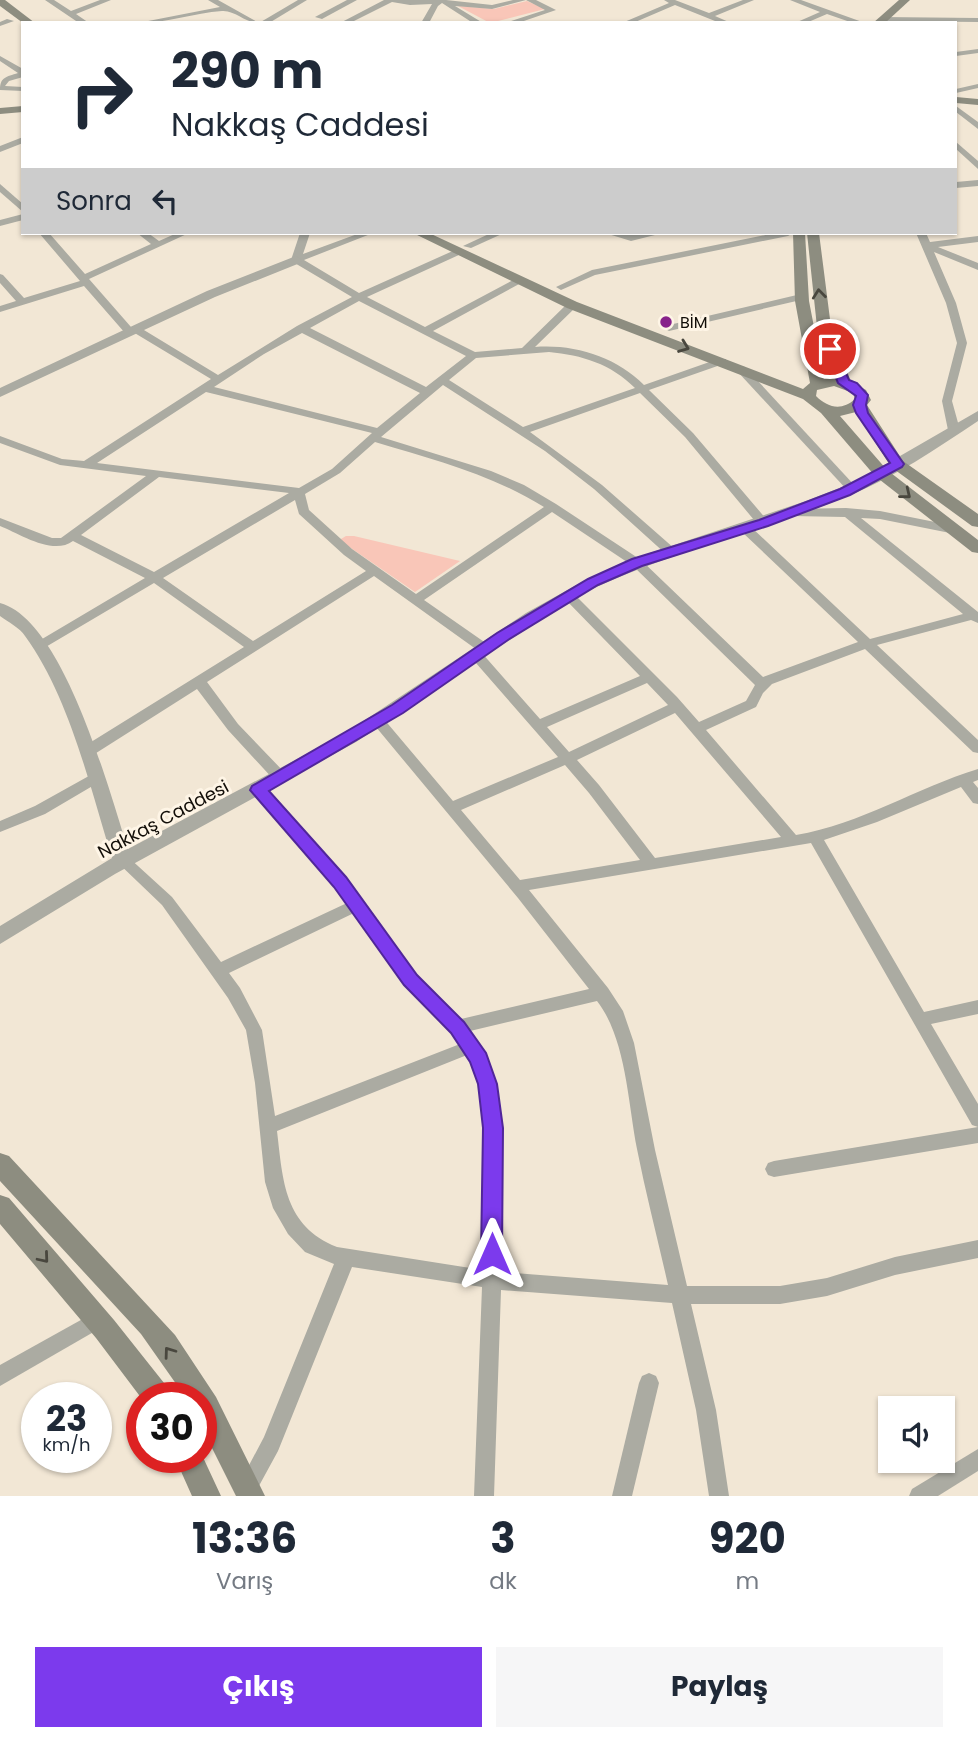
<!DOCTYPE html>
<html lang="tr">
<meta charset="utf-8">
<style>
body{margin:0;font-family:Poppins,sans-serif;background:#f6f6f7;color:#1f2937;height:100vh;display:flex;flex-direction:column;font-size:26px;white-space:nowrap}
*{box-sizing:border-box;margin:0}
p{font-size:23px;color:#747a83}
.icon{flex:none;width:38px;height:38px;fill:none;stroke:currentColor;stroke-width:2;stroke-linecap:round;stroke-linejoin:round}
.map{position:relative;height:1496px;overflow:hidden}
.drawer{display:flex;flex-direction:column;background:#fff;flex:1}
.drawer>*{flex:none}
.hud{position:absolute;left:21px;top:21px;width:936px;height:214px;border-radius:0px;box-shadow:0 2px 5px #0004;background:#fff;color:#1f2937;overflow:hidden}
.controls{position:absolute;left:878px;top:1396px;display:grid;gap:14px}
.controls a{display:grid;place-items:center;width:77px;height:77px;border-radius:0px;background:#fff;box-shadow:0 2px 5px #0004;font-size:35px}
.speed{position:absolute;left:21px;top:1382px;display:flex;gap:14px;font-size:35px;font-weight:700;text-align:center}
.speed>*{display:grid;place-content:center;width:91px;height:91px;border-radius:50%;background:#fff;box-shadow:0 2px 5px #0004;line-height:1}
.speed small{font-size:18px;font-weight:400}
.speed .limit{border:10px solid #d22;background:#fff;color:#111}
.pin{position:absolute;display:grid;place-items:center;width:60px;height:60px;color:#fff;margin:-30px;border:4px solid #fff;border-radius:50%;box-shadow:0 2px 7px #0007}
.me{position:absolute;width:77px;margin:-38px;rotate:0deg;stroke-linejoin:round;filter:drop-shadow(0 0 5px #0008)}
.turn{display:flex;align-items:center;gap:24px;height:147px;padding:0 35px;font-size:32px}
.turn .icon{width:91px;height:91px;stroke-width:2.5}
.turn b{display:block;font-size:49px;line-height:60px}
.then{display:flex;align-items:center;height:66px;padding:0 35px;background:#0003;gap:14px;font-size:26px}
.eta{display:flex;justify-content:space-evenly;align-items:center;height:119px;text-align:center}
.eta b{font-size:42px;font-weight:700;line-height:49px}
.button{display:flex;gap:14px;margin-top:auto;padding:14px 35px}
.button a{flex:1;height:80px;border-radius:0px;background:#7c3aed;color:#fff;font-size:28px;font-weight:700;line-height:80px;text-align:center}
.button a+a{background:#f6f6f7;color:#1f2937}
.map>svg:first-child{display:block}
</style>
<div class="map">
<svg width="978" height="1496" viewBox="0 0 978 1496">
<rect width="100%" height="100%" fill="#f2e7d5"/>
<g fill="#f9c6b8">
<polygon points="527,1 545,9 490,23 458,6 494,9"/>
<polygon points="346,536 354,536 460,561 415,592 342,542 341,539"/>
</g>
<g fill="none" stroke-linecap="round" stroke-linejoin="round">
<g fill="#ababa2" fill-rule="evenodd">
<polygon points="45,0 54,0 71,11 100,0 111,0 76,14 89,23 79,23"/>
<path d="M208,0h10l41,23c-14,0 -24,-13 -37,-12 -28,2 -55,12 -84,12l82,-16z"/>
<polygon points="298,0 307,0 269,23 259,23"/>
<polygon points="347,0 357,0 322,19 315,17"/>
<polygon points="384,0 446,0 492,5 513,0 526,0 492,9 455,6 483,23 473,23 442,3 438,6 429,23 421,23 432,4 410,5 392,2 350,23 340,23"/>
<polygon points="526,0 536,0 556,10 518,23 505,23 545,10"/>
<polygon points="664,0 675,0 709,13 743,0 754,0 715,16 731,23 720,23 675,5 633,23 622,23 669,3"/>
<polygon points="790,0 801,0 865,23 853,23 827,14 806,23 795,23 820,12"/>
<polygon points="883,17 978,18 978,22 880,21 880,17"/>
<polygon points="7,19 14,21 0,26 0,22"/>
<polygon points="978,49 978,53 956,56 956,52"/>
<path d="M0,56l23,13v8l-14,4 -4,5 18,1v4l-23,-1c0,-13 6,-13 18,-17l-18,-12z"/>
<polygon points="978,84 978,88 956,93 956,89"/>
<polygon points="956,106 978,122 978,129 956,112"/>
<polygon points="23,137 23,143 0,152 0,146"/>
<polygon points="956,142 978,161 978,169 956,149"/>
<polygon points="978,180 978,186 956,188 956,182"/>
<polygon points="0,184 23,204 23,212 0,192"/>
<polygon points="23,214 23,220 0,226 0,220"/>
<path d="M39,233h10l36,41 66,-30 -14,-11h11l11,8 18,-8h12l-100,46 42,48h8l79,48 79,-49 55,-29 -59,-35 -2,-2 9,-27h10l-7,21 57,-21h13l-69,27 55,33 96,-43h6v4l-94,43 58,30 90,-48h6v4l-88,48 42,21 47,-4 46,-45h8v4l-41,40c40,-3 81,10 109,38l74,-26h8v4l-77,27 44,43 74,87 2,3 -2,3h-8l-74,-89 -45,-44 -110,39 72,53 73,64 2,3 -6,4 -4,-1 -73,-66 -49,-38 -102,-66 -62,52 110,34 33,14 32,19 85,56 122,117 95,-35 -116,-110 -2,-3 2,-3h8l120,113 93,-25 -118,-97 -53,-1 -4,-1v-6l58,-1 34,3 70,14 6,4 -6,4 -70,-14 -19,-1 117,94v11l-7,-3 -94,25 101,95v13l-5,-1 -108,-103 -93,35 -9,9 -7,14 -50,23 90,105c65,-11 120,-47 182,-66v11l-5,2 5,6v16l-5,-1 -12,-16 -84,35 -53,18 100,172 54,-12v14l-47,10 47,80v39l-204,34 -6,-2 -3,-6 3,-6 6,-2 204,-34 -6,-2 -161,-282 -282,47 79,98 15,23 11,32 21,107 32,136h93l47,-8 68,-21 83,-17v18l-83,17 -68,21 -47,8h-89l25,106 13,86h-20l-13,-86 -24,-107 -171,-13 -7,206h-20l8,-209 -130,-20 -74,184 -24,44h-14l-3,-7 27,-51 70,-173 -29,-12 -17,-18 -15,-26 -8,-26 -10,-99 -9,-53 -18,-32 -66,-93 -47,-45 2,-4h10l45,41 49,65 126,-59 -12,-17 -84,-96 7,-5 5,1 82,92 71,97 45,44 128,-30 -71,-91 -147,-177 7,-5 5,2 70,83 105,-44 -89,-102 2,-3h9l-106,-76 -167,106 31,42 47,49 2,4 -2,4h-10l-47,-51 -31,-41 -104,66h-10l-2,-4 2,-4 161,-100 -90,-64 -110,65h-10l-2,-3 113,-67 -72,-37c-20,15 -53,-7 -73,-15v-8l52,20h9l85,-62 -86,-11 -60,-22v-7l62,23 22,2 127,-82 -78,-47 -8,1 -41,-47 -84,26v-6l16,-5 -16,-18v-9l3,1 21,23 56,-17zM359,301l107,55 -40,31 -116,-59zM302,333l118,60 -43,35 -163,-41 50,-33zM549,352c33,3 62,12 86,36l-112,39 -74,-47 27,-22zM206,392l166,41 -40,36 -33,19 -202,-25zM375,442c59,18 116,32 169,65l-128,87 -64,-45 -43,-39 -4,-16 35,-21zM159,477l130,16 -135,79 -73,-37zM295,500l4,14 45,41 22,16 -113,70 -90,-63zM552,512l81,54 122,119 -9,16 -47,21 -22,-25 -104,-104 -4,-1 -6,4 2,3 75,77 -100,43 -59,-67h9l2,-3 -2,-3 -66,-46zM647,683l21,22 -99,47 -22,-25zM675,713l106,124 -126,21 -56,-73 -22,-25zM565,765l24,28 51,67 -120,20 -59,-70zM354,913l50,72 48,47 8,12 -185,72 -13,-86 -22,-42 -11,-15zM597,1001c29,37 31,102 40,148 9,46 21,91 31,136l-167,-13 1,-144 -6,-44 -11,-30 -15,-23zM467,1055c27,42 16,163 16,215l-146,-23c-53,-21 -54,-66 -60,-116z"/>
<polygon points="491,233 504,233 471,248 463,246"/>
<polygon points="605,233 631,235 663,233 631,241"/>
<polygon points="775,233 793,233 788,236 595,275 561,290 556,287 592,270"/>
<polygon points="916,233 926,233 930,242 978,236 978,242 938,247 978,263 978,270 934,252 956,303 967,343 952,401 960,430 954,433 948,430 942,401 957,343 946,303"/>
<polygon points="801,294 805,295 805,299 669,331 664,328 669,325"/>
<polygon points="741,366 745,367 856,487 856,491 848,491 737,371 737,367"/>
<polygon points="96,772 103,777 101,781 45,814 0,832 0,821 35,806"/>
<polygon points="97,1311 104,1314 107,1320 104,1326 0,1386 0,1365"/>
<polygon points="649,1373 656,1376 659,1383 632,1496 612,1496 639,1383 642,1376"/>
<polygon points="978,1449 978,1471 938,1496 909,1496 912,1489"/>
</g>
<g fill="#ababa2" fill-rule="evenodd">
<polygon points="296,256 302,260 300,263 215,297 0,397 0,388 207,291"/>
<path d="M978,411v10c-42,28 -83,56 -130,75 -92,38 -190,58 -280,105l-212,141 -241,132 -115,70v-18l112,-68c-22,-71 -43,-162 -87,-222 -5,-8 -17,-14 -25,-20v-13c64,17 109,188 128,246l216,-115 182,-121 63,-35 61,-25 156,-52 49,-19z"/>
</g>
<g fill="#8d8d80" fill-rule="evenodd">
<polygon points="0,0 5,0 35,23 23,23 0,6"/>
<polygon points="899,0 910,0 885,23 873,23"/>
<polygon points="956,97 978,99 978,105 956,103"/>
<polygon points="23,106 23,112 0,114 0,108"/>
<path d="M413,233h16l148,69 226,87 7,-6 -15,-82 -2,-68h12l4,68 15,78 10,-2 -17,-50 -10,-94h12l12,94 20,55 15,8 5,10 -4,5 36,56 75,53v13l-6,-1 -81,-59 -35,-55 -16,4 47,54 91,70v13l-6,-1 -97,-76 -54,-63 -18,-14 -236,-91zM834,386l19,7 2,6c-13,12 -27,9 -39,-3l1,-6z"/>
<polygon points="0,1153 9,1156 175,1335 216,1397 265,1496 236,1496 201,1426 201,1398 186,1398 141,1334 0,1181"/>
<polygon points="0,1195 9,1198 114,1320 168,1388 171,1398 142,1399 96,1338 0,1224"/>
<polygon points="201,1453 221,1496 192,1496 175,1458 201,1458"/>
</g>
</g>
<defs><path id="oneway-chevron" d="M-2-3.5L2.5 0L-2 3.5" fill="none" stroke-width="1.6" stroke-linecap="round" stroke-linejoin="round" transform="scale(1.75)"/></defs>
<g stroke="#49473e">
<use href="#oneway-chevron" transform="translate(819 294) rotate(-96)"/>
<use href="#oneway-chevron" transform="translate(684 347) rotate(21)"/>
<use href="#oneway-chevron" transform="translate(906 494) rotate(39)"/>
<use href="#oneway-chevron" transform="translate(44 1258) rotate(50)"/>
<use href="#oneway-chevron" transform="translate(169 1352) rotate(-126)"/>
</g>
<polygon fill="#7c3aed" stroke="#51269a" stroke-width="2" points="825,346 834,346 849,380 857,383 868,395 866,405 868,413 904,464 902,467 850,495 768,526 642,566 598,585 508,640 403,713 269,791 346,877 417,975 464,1022 486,1053 497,1084 503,1128 502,1254 499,1261 492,1264 484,1261 481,1254 483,1128 478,1084 470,1062 451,1033 404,985 334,887 250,790 252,786 392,705 497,633 588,579 632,559 759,520 840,489 890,463 856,413 853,405 856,396 838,383 824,349"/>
<circle fill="#88238b" stroke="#fef5e6" stroke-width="2.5" cx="666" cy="322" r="7"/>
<g text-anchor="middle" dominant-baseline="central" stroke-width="6" stroke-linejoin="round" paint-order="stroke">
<g font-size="16" fill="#120e08" stroke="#fef5e6" text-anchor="start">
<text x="680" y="322">BİM</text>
</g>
<g font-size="18" fill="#120e08" stroke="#fef5e6">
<text transform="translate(163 819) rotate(-28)">Nakkaş Caddesi</text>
</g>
</g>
</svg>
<div class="controls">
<a><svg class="icon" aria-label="sound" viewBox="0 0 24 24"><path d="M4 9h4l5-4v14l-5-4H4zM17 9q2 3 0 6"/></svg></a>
</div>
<div class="speed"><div>23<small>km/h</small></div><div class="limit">30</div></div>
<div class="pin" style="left:830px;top:349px;background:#d93025"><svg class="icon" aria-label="arrive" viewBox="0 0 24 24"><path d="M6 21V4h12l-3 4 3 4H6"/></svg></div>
<svg class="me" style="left:492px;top:1254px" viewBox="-20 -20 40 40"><path d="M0-17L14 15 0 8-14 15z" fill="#7c3aed" stroke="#fff" stroke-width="4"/></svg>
<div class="hud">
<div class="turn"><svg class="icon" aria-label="right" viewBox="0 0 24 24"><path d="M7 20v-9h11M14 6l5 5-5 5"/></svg><div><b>290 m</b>Nakkaş Caddesi</div></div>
<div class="then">Sonra<svg class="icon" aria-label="left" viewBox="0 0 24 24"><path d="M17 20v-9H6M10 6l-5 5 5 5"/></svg></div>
</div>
</div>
<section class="drawer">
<div class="eta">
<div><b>13:36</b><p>Varış</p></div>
<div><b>3</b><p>dk</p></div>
<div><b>920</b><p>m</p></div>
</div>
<div class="button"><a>Çıkış</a><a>Paylaş</a></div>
</section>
